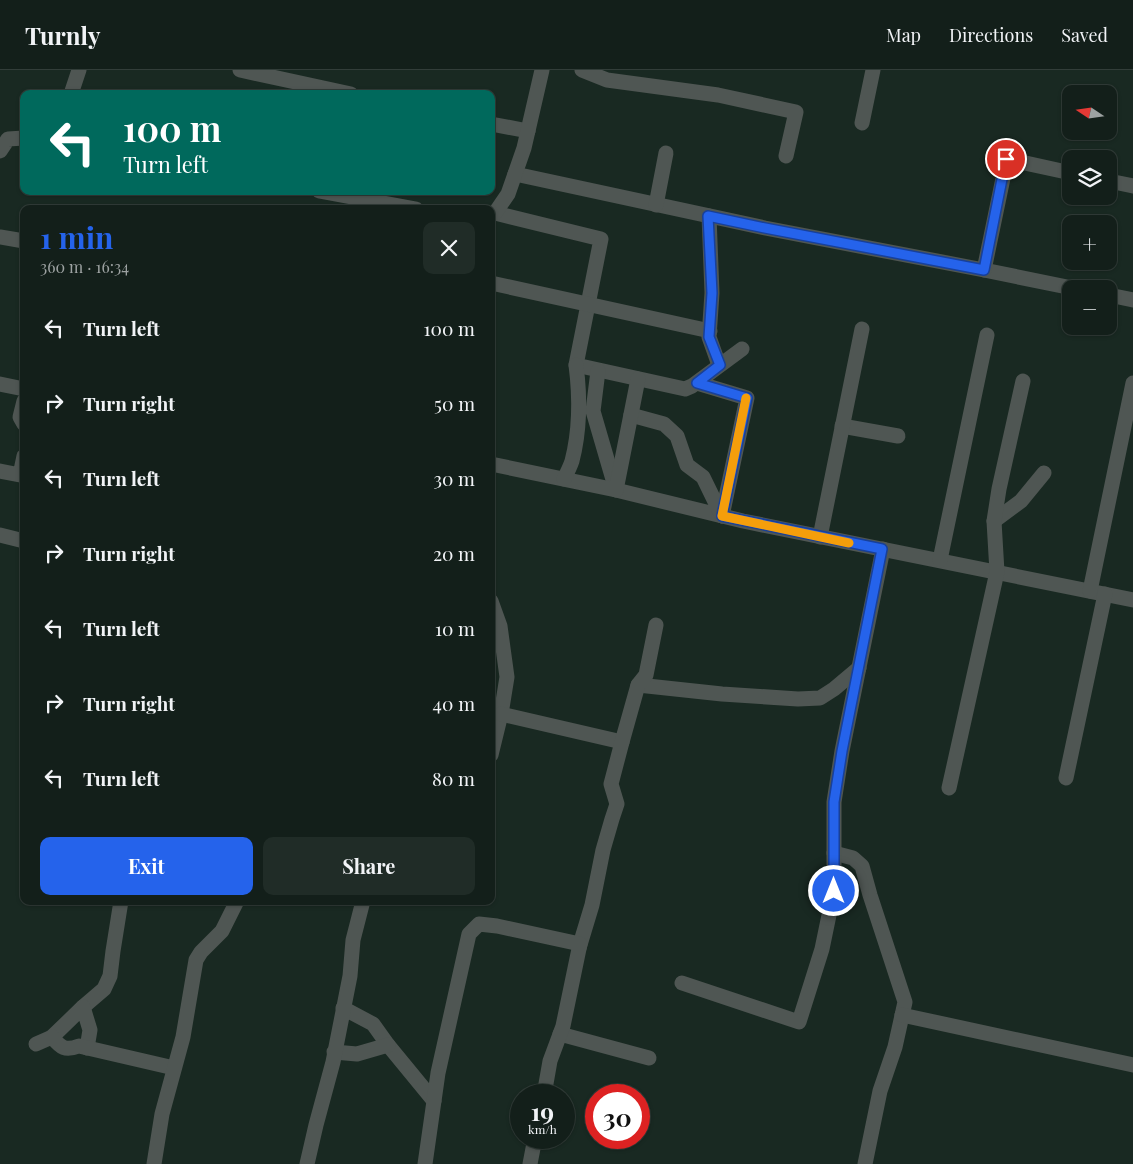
<!DOCTYPE html>
<meta charset="utf-8">
<style>
body{margin:0;font-family:"Playfair Display",serif;background:#202c27;color:#f1f3f6;height:100vh;display:flex;flex-direction:column;font-size:19px;white-space:nowrap}
*{box-sizing:border-box;margin:0}
p{font-size:16px;color:#9da2a2}
.icon{flex:none;width:28px;height:28px;fill:none;stroke:currentColor;stroke-width:2;stroke-linecap:round;stroke-linejoin:round}
.map{position:relative;flex:1;overflow:hidden}
.side{position:absolute;left:20px;top:135px;width:475px;height:700px;display:flex;flex-direction:column;background:#131f1a;border-radius:10px;box-shadow:0 1px 4px #0004,0 0 0 1px #323d39}
.side>*{flex:none}
.banner{position:absolute;left:20px;top:20px;width:475px;height:105px;border-radius:10px;box-shadow:0 1px 4px #0004,0 0 0 1px #323d39;background:#00695c;color:#fff;overflow:hidden}
.needle{width:32px;rotate:283deg}
.tools{position:absolute;left:1062px;top:15px;display:grid;gap:10px}
.tools a{display:grid;place-items:center;width:55px;height:55px;border-radius:10px;background:#131f1a;box-shadow:0 1px 4px #0004,0 0 0 1px #323d39;font-size:25px}
.speed{position:absolute;left:510px;top:1014px;display:flex;gap:10px;font-size:25px;font-weight:700;text-align:center}
.speed>*{display:grid;place-content:center;width:65px;height:65px;border-radius:50%;background:#131f1a;box-shadow:0 1px 4px #0004,0 0 0 1px #323d39;line-height:1}
.speed small{font-size:12px;font-weight:400}
.speed .limit{border:8px solid #d22;background:#fff;color:#111}
.pin{position:absolute;display:grid;place-items:center;width:42px;height:42px;color:#fff;margin:-21px;border:2px solid #fff;border-radius:50%;box-shadow:0 1px 5px #0007}
.me{position:absolute;width:55px;margin:-28px;rotate:0deg;stroke-linejoin:round;filter:drop-shadow(0 0 4px #0008)}
.turn{display:flex;align-items:center;gap:18px;height:105px;padding:0 20px;font-size:22px}
.turn .icon{width:65px;height:65px;stroke-width:2.5}
.turn b{display:block;font-size:35px;line-height:42px}
.round{display:grid;place-items:center;flex:none;width:52px;height:52px;border-radius:10px;background:#202c27}
.head{display:flex;align-items:center;justify-content:space-between;height:85px;padding:0 20px}
h1{font-size:30px;font-weight:700;line-height:38px;color:#2563eb}
.button{display:flex;gap:10px;margin-top:auto;padding:10px 20px}
.button a{flex:1;height:58px;border-radius:10px;background:#2563eb;color:#fff;font-size:20px;font-weight:700;line-height:58px;text-align:center}
.button a+a{background:#202c27;color:#f1f3f6}
ul{padding:0;list-style:none}
li{display:flex;align-items:center;gap:15px;height:75px;padding:0 20px}
li div{flex:1}
li b{display:block;font-size:19px}
li em{font-style:normal}
header{display:flex;align-items:center;gap:30px;box-sizing:border-box;height:70px;padding:0 25px;background:#131f1a;border-bottom:1px solid #323d39}
header strong{font-size:24px}
nav{display:flex;gap:28px;margin-inline-start:auto;font-size:18px}
.map>svg:first-child{display:block}
</style>
<header>
<strong>Turnly</strong>
<nav><a>Map</a><a>Directions</a><a>Saved</a></nav>
</header>
<div class="map">
<svg width="1133" height="1094" viewBox="0 0 1133 1094">
<rect width="100%" height="100%" fill="#192922"/>
<g fill="none" stroke-linecap="round" stroke-linejoin="round">
<g stroke="#4f5653" stroke-width="15">
<polyline points="240,0 351,24"/>
<polyline points="582,0 607,10 718,25 796,42 786,86"/>
<polyline points="71,24 79,0"/>
<polyline points="862,53 873,0"/>
<polyline points="491,54 528,61"/>
<polyline points="0,81 8,69 24,68"/>
<polyline points="1071,103 1007,89 984,200 1077,219"/>
<polyline points="515,104 765,158 984,200"/>
<polyline points="1109,111 1133,116"/>
<polyline points="319,121 416,139"/>
<polyline points="656,135 666,83"/>
<polyline points="495,143 601,169 576,295 685,319 692,316 742,279"/>
<polyline points="491,144 495,143 508,124 524,78 542,0"/>
<polyline points="709,146 712,223 709,267 719,295"/>
<polyline points="0,167 24,171"/>
<polyline points="491,213 710,261"/>
<polyline points="1109,225 1133,230"/>
<polyline points="598,301 593,341 616,420 743,451 1133,530"/>
<polyline points="697,313 747,328 722,446"/>
<polyline points="0,314 24,319"/>
<polyline points="24,331 20,347 24,354"/>
<polyline points="631,345 664,354 677,366 687,395 703,407 722,446"/>
<polyline points="842,356 898,366"/>
<polyline points="491,394 616,420 638,309"/>
<polyline points="0,401 20,405 24,386"/>
<path d="M564,409c3,-6 6,-12 8,-18 8,-31 8,-65 4,-96"/>
<polyline points="994,451 1021,431 1044,403"/>
<polyline points="0,465 24,471"/>
<polyline points="820,467 862,259"/>
<polyline points="940,490 987,265"/>
<polyline points="1090,521 1133,313"/>
<polyline points="491,531 500,556 507,607 501,644 491,685"/>
<polyline points="638,615 722,624 798,629 820,628 834,619 859,598"/>
<polyline points="501,644 622,672"/>
<polyline points="1066,708 1105,524"/>
<polyline points="949,718 997,502 994,451 999,419 1023,311"/>
<polyline points="834,783 853,788 862,796 870,825 905,932 895,977 880,1021 865,1094"/>
<polyline points="579,878 592,835 603,780 612,749 617,734 611,714 622,672 638,615 646,605 656,555"/>
<polyline points="682,913 799,952 822,879 834,821 834,732 842,681 883,479"/>
<polyline points="83,937 104,919 110,906 113,881 121,831"/>
<polyline points="343,938 373,954 388,975 434,1031"/>
<polyline points="902,945 1133,995"/>
<polyline points="560,964 649,988"/>
<polyline points="52,967 83,937 90,960 87,978"/>
<path d="M36,974l16,-7c9,11 13,14 27,9l95,22"/>
<polyline points="334,982 357,984 388,975"/>
<polyline points="154,1094 162,1044 183,967 196,890 201,882 222,861 237,831"/>
<polyline points="307,1094 316,1055 333,992 350,906 353,870 363,831"/>
<polyline points="425,1094 438,1003 469,864 479,854 497,856 580,874 563,956 550,991 544,1025"/>
<polyline points="530,1094 535,1068"/>
</g>
</g>
<g fill="none" stroke-linecap="round" stroke-linejoin="round">
<defs>
<polyline id="route" points="834,821 834,732 842,681 882,479 722,446 747,328 697,313 720,295 709,267 712,223 708,146 765,158 984,200 1006,89"/>
</defs>
<use href="#route" stroke="#184099" stroke-width="12"/>
<use href="#route" stroke="#2563eb" stroke-width="9"/>
<polyline stroke="#f59e0b" stroke-width="9" points="746,328 722,446 849,473"/>
</g>
</svg>
<div class="tools">
<a><svg class="needle" viewBox="-14 -14 28 28"><path d="M0-13l5 13h-10z" fill="#e53935"/><path d="M0 13l5-13h-10z" fill="#9da2a2"/></svg></a>
<a><svg class="icon" aria-label="layers" viewBox="0 0 24 24"><path d="M12 4l9 5-9 5-9-5zM3 14l9 5 9-5"/></svg></a>
<a>+</a>
<a>−</a>
</div>
<div class="speed"><div>19<small>km/h</small></div><div class="limit">30</div></div>
<div class="pin" style="left:1006px;top:89px;background:#d93025"><svg class="icon" aria-label="arrive" viewBox="0 0 24 24"><path d="M6 21V4h12l-3 4 3 4H6"/></svg></div>
<svg class="me" style="left:834px;top:821px" viewBox="-20 -20 40 40"><circle r="17" fill="#2563eb" stroke="#fff" stroke-width="3"/><path d="M0-11L8 9 0 5-8 9z" fill="#fff"/></svg>
<div class="banner">
<div class="turn"><svg class="icon" aria-label="left" viewBox="0 0 24 24"><path d="M17 20v-9H6M10 6l-5 5 5 5"/></svg><div><b>100 m</b>Turn left</div></div>
</div>
<section class="side">
<div class="head"><div><h1>1 min</h1><p>360 m · 16:34</p></div><a class="round"><svg class="icon" aria-label="close" viewBox="0 0 24 24"><path d="M6 6l12 12M18 6L6 18"/></svg></a></div>
<ul>
<li><svg class="icon" aria-label="left" viewBox="0 0 24 24"><path d="M17 20v-9H6M10 6l-5 5 5 5"/></svg><div><b>Turn left</b></div><em>100 m</em></li>
<li><svg class="icon" aria-label="right" viewBox="0 0 24 24"><path d="M7 20v-9h11M14 6l5 5-5 5"/></svg><div><b>Turn right</b></div><em>50 m</em></li>
<li><svg class="icon" aria-label="left" viewBox="0 0 24 24"><path d="M17 20v-9H6M10 6l-5 5 5 5"/></svg><div><b>Turn left</b></div><em>30 m</em></li>
<li><svg class="icon" aria-label="right" viewBox="0 0 24 24"><path d="M7 20v-9h11M14 6l5 5-5 5"/></svg><div><b>Turn right</b></div><em>20 m</em></li>
<li><svg class="icon" aria-label="left" viewBox="0 0 24 24"><path d="M17 20v-9H6M10 6l-5 5 5 5"/></svg><div><b>Turn left</b></div><em>10 m</em></li>
<li><svg class="icon" aria-label="right" viewBox="0 0 24 24"><path d="M7 20v-9h11M14 6l5 5-5 5"/></svg><div><b>Turn right</b></div><em>40 m</em></li>
<li><svg class="icon" aria-label="left" viewBox="0 0 24 24"><path d="M17 20v-9H6M10 6l-5 5 5 5"/></svg><div><b>Turn left</b></div><em>80 m</em></li>
</ul>
<div class="button"><a>Exit</a><a>Share</a></div>
</section>
</div>
